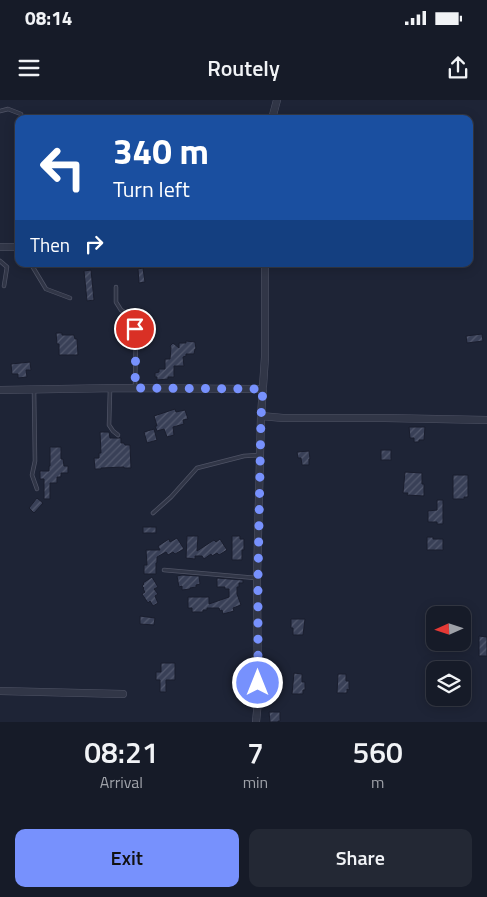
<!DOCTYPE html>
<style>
body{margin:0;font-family:"Titillium Web",sans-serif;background:#232834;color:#f1f3f6;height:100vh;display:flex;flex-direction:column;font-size:19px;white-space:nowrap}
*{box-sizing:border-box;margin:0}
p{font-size:16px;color:#9ea1a8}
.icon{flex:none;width:28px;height:28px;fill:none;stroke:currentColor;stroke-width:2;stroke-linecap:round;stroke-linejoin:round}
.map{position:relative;height:622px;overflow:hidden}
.sheet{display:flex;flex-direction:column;background:#161b28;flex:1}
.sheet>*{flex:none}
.banner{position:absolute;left:15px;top:15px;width:458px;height:152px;border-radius:10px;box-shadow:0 2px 12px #0003,0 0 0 1px #353945;background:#1a4fa0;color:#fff;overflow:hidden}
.needle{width:32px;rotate:267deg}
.fabs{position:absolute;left:426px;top:506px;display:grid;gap:10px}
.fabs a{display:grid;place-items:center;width:45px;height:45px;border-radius:10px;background:#161b28;box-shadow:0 2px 12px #0003,0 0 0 1px #353945;font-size:25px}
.pin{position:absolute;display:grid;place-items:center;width:42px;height:42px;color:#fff;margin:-21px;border:2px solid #fff;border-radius:50%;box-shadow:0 1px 5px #0007}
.me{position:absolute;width:55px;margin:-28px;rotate:0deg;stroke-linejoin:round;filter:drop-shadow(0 0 4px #0008)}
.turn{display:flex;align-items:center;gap:18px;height:105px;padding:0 15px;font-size:22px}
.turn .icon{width:65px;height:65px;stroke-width:2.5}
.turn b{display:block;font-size:35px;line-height:42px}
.then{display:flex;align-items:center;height:48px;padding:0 15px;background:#0003;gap:10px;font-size:19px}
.eta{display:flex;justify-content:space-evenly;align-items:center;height:85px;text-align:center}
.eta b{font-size:30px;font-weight:600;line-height:35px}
.cta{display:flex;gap:10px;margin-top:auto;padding:10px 15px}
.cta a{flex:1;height:58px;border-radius:10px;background:#7791fd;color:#111;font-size:20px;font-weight:600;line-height:58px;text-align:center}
.cta a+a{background:#232834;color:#f1f3f6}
.status{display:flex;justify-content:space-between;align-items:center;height:35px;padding:0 25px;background:#161b28;direction:ltr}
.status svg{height:14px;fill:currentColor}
header{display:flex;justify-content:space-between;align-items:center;height:65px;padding:0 15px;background:#161b28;font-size:22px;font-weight:600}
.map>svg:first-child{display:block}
</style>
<div class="status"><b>08:14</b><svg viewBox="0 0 49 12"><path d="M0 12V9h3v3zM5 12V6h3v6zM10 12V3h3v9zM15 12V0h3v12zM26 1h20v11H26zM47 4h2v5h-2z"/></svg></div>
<header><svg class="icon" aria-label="menu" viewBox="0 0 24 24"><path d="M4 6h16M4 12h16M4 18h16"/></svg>Routely<svg class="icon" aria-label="share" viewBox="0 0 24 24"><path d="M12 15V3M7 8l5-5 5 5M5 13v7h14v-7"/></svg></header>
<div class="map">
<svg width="487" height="622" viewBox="0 0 487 622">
<defs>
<pattern id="building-hatch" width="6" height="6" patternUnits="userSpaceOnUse" patternTransform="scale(1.25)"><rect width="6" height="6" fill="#394057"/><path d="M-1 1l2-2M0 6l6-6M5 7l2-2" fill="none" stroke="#53596e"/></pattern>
</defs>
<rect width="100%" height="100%" fill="#1e2436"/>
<g fill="url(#building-hatch)" stroke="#191d2d">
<polygon points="143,168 145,182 139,183 138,169"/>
<polygon points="91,170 94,200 87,201 84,171"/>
<polygon points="56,233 62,233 62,235 74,235 75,239 77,239 78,255 59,255 59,244 57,244"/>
<polygon points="482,234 483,241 467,243 466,236"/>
<polygon points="186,241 195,242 196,249 195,249 194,254 186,254 186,256 183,257 184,266 174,266 174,277 168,277 168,279 157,280 157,277 155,277 155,273 159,272 159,269 165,269 165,259 170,259 171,248 170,246 173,243 179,248 179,243 186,243"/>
<polygon points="30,262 31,270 26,270 27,277 18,278 18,274 12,274 11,264"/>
<polygon points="175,309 176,312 185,310 188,319 183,320 184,324 173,327 174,335 167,337 164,329 157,331 155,326 157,326 154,316"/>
<polygon points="409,327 425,327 424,340 419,340 419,342 414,342 414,338 410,338"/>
<polygon points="154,329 157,340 147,343 144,332"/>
<polygon points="100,332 109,332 110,338 121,338 121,343 124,343 125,345 130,345 131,368 124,368 124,367 101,368 101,369 95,369 94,358 99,358 99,353 101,353"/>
<polygon points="50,347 61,347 61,359 63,359 64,366 68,366 68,373 61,373 61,377 57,377 57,383 50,383 50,399 44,399 44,379 40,379 40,371 49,371 49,366 50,366"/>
<rect x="381" y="350" width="10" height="10"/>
<polygon points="309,351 310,359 309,359 309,365 302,365 301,358 298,358 297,352"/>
<polygon points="405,372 422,373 422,384 424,384 424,396 407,395 408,393 403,393"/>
<polygon points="453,375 468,375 468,397 464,397 464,399 453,399"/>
<polygon points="37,398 43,403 34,413 29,408"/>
<polygon points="437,400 443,400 443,424 437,424 437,422 428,422 428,411 437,410"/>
<rect x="143" y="427" width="13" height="6"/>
<polygon points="187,436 198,436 197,451 214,440 216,442 220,439 227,450 219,455 217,453 212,456 211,454 204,459 202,456 195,456 195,459 186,458"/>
<polygon points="232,436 240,436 240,439 244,439 244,450 242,450 242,460 232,460"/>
<polygon points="427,437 433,437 433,439 443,439 443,450 427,450"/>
<polygon points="177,438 184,449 175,454 173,452 168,455 166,452 157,457 157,463 156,463 156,474 144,474 144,465 147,465 146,450 160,450 158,446 169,439 170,442"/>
<polygon points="182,475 199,476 200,484 196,485 196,487 190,488 190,489 182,490 182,486 179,487 177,476"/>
<polygon points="152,477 158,487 154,489 158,494 155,496 158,503 153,506 150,501 148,503 142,494 145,492 143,489 144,488 142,486 144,484 143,483"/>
<polygon points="217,478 243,480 243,483 239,483 239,487 237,487 237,494 241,505 233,508 234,511 223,514 222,510 220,511 219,508 207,508 207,510 203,510 203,512 192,512 192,508 188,508 188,497 209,497 209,504 229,497 229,489 225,489 225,487 217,487"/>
<polygon points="140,516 155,518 154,525 140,524"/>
<polygon points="291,519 305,519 303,535 293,535 293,528 291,528"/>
<polygon points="479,536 487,537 487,556 479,556"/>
<polygon points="161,563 175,563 175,580 166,580 166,592 160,592 160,580 156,580 156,572 161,572"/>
<polygon points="294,573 302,574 302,582 305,582 305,590 303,590 303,594 292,594"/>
<polygon points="338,574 346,574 346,581 349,581 349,590 347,589 347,593 337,593"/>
<polygon points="269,612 280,612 280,621 278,621 278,622 270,622"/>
</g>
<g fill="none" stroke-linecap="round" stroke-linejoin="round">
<defs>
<g id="service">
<polyline points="0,11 8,9 21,14"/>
<polyline points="0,161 7,167 4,186"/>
<polyline points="31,164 46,189 70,198"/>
<polyline points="116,187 116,202 121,210 129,215 136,231 135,288"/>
<polyline points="34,290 35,361 32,375 37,389"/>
<polyline points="110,290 109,325 113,331 118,335"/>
<polyline points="153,413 171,397 197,368 244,356 260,355"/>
<polyline points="164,470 257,478"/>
</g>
<g id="minor">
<polyline points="272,19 277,0"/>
<polyline points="0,147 14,147"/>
<polyline points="0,290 118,288 263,289"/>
<polyline points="261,316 283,318 385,318 487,320"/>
<polyline points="0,591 123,594"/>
<polyline points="256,622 258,601 257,478 261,316 265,257 265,164"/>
</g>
</defs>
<use href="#service" stroke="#4f5365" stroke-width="4.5"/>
<use href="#minor" stroke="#4f5365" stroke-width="8"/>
<use href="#service" stroke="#313647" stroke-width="3"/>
<use href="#minor" stroke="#313647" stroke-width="7"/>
</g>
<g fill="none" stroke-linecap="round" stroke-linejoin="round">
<polyline stroke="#7791fd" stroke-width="9" stroke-dasharray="0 16.2" points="135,229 136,233 135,288 263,289 261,316 258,478 258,583"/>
</g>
</svg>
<div class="fabs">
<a><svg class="needle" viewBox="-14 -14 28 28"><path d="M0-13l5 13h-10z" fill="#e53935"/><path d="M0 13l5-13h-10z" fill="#9ea1a8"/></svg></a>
<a><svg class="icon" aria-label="layers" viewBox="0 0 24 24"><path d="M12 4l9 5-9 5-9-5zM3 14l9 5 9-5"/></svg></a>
</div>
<div class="pin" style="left:135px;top:229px;background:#d93025"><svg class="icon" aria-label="arrive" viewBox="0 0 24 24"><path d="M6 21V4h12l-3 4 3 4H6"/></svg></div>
<svg class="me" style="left:258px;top:583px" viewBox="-20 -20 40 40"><circle r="17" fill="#7791fd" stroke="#fff" stroke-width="3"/><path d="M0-11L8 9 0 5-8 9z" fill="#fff"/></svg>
<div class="banner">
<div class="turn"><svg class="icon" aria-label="left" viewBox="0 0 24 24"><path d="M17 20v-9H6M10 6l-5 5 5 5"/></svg><div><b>340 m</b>Turn left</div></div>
<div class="then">Then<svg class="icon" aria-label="right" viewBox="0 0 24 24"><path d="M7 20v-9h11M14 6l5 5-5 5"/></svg></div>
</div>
</div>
<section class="sheet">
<div class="eta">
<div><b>08:21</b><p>Arrival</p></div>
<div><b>7</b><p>min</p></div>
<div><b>560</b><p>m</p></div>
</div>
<div class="cta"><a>Exit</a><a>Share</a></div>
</section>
